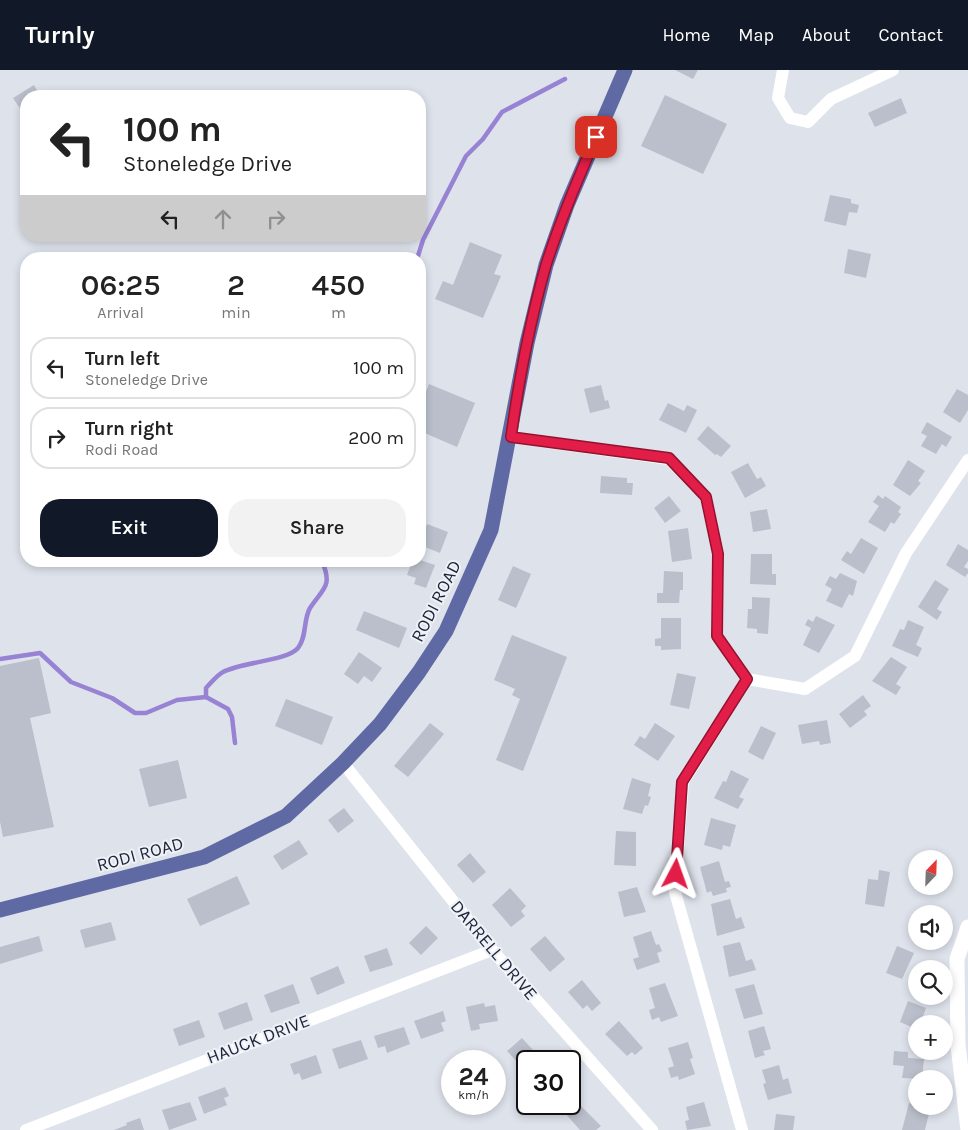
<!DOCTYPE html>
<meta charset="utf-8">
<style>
body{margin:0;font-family:Karla,sans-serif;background:#f2f2f2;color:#222;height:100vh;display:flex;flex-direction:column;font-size:19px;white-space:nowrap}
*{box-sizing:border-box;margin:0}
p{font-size:16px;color:#767676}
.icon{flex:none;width:28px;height:28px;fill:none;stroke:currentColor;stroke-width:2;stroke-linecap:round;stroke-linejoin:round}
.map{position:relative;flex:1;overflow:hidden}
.sheet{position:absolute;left:20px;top:182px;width:406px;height:315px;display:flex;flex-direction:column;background:#fff;border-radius:20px;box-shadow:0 2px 8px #0003}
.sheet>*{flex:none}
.hud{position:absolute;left:20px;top:20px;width:406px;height:152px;border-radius:20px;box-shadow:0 2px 8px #0003;background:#fff;color:#222;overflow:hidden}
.needle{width:32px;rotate:23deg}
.controls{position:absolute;left:908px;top:780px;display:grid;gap:10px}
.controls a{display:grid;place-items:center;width:45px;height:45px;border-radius:50%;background:#fff;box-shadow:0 2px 8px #0003;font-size:25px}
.speed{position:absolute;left:441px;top:980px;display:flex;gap:10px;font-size:25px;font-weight:700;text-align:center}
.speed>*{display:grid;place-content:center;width:65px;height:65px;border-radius:50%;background:#fff;box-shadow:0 2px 8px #0003;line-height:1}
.speed small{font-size:12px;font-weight:400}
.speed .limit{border:2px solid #111;border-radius:8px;background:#fff;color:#111}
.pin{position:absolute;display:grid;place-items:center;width:42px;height:42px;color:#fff;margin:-21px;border-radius:10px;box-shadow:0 2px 8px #0006}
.me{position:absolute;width:55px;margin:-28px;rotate:4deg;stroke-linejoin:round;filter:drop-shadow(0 0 4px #0008)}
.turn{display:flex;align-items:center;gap:18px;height:105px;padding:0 20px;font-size:22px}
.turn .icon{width:65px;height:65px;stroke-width:2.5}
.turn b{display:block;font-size:35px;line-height:42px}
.lanes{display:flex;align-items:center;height:48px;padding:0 20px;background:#0003;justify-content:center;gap:25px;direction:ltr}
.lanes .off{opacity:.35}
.eta{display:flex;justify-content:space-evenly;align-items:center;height:85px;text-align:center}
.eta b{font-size:30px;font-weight:600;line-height:35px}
.button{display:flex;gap:10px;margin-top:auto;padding:10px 20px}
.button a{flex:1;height:58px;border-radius:20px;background:#111827;color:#fff;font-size:20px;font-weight:600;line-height:58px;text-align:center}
.button a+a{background:#f2f2f2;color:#222}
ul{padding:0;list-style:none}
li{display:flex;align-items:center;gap:15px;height:62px;margin:0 10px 8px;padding:0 10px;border:2px solid #e0e0e0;border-radius:20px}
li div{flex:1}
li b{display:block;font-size:19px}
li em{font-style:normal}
header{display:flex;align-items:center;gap:30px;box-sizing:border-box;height:70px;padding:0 25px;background:#111827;color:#fff}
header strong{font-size:24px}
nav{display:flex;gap:28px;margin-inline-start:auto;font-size:18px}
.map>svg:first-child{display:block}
</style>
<header>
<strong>Turnly</strong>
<nav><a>Home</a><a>Map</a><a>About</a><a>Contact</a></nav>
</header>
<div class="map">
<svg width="968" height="1060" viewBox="0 0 968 1060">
<rect width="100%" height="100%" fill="#dee2eb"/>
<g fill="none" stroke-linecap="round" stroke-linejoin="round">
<g stroke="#9782d4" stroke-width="4.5">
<polyline points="417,189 423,170 466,86 483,69 502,42 565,9"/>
<polyline points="0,589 40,583 71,612 112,628 135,643 146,643 177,630 206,627"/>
<path d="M235,673l-3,-26 -4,-8 -22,-12v-9c5,-5 11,-13 17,-16 19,-10 64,-11 75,-24 9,-11 5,-28 12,-40 13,-20 23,-21 12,-47"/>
</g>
</g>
<g fill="#babfcb">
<polygon points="675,0 698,0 693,9"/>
<polygon points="34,15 40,26 26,26 26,42 23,43 13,28"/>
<polygon points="665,25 727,54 703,104 641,76"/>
<polygon points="901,28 907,43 875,57 868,43"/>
<polygon points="830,125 851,129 851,133 859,135 857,143 849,142 846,156 824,151"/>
<polygon points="470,172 502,185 494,204 501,206 483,248 435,229 443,211 453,215"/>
<polygon points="848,179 871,184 866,208 844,203"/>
<polygon points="429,314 475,333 457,377 420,361 420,337"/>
<polygon points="601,315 605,331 608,330 610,338 590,343 584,319"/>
<polygon points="957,319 968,325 968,340 960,353 943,342"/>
<polygon points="668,333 684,341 687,335 697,340 686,363 659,350"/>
<polygon points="927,352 952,367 946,377 942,374 936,384 921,376 927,366 921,363"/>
<polygon points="708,356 731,376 721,387 717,384 715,385 697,369"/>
<polygon points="908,390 925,401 918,411 921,413 910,426 893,415"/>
<polygon points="748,393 757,409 761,407 766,416 745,428 731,402"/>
<polygon points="601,406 627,408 627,413 633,413 632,425 600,423"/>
<polygon points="878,425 883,429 885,426 901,437 898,442 901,444 894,454 891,452 885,462 868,452 879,436 873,432"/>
<polygon points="669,426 681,441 665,453 654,438"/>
<polygon points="767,439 771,459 753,462 750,442"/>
<polygon points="427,454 448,462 440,483 420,475"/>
<polygon points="688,458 692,489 672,492 668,461"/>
<polygon points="861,468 878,478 864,504 841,490 847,481 851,484"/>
<polygon points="958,474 968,480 968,491 964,497 968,499 968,503 965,507 946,495"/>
<polygon points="751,484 772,484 772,504 776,504 776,515 750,514"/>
<polygon points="420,490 435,495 426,518 414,514 416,508 407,505 412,491"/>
<polygon points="513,496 531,504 516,538 498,530"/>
<polygon points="664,501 683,502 683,520 680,520 679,533 657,533 657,523 663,523"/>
<polygon points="840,503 857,511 853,526 849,524 842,538 826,531 832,519 825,515 830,506 836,509"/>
<polygon points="935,510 949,519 937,539 942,542 937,550 918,537"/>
<polygon points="752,527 770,528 768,564 757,563 757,559 747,558 748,539 752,539"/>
<polygon points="364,541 407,558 399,578 356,560"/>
<polygon points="816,546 835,555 819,583 803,575 811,558 805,555 808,549 813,552"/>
<polygon points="661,548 681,548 681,579 661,580 661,576 655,576 655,569 661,568"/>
<polygon points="908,550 924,557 916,575 922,578 918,587 892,576 900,559 904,560"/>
<polygon points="512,565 567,587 523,701 496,690 520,629 512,625 515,619 494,610"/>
<polygon points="359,582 382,598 372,612 364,606 358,614 344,604"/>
<polygon points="891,587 907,597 896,614 901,617 896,625 872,611"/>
<polygon points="39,588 51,643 30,648 54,757 3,767 0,752 0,596"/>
<polygon points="677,603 696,607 689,639 670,635"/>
<polygon points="863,625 871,636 864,641 867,645 850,658 839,644"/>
<polygon points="286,629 333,647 322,675 275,656"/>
<polygon points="827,650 831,673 820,675 819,671 802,674 798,655"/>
<polygon points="430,653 444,664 408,707 394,696"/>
<polygon points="655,653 675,666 658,691 634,675 640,666 645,669"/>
<polygon points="761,656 776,663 763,690 748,682"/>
<polygon points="178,690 187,728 149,737 139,699"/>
<polygon points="731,700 749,709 739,727 744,729 738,739 714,728 723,711 726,712"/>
<polygon points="632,708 651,714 648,726 651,727 648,736 645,735 642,744 623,739"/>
<polygon points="344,738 354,751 338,763 328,750"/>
<polygon points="711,748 736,755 730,777 723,775 722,780 704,775"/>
<polygon points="616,761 636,762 636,796 614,795"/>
<polygon points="299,770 308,784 282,800 273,786"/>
<polygon points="470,783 486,802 473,813 457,795"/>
<polygon points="719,791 725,812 729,811 731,817 726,818 727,822 713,826 711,821 707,823 700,797"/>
<polygon points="879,800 890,802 884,837 865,834 868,809 878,810"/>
<polygon points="237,806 250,834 200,856 187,829"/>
<polygon points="637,817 646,842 624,847 618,822"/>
<polygon points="510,818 526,836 521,841 525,846 511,857 492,835"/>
<polygon points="730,829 736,849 741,847 745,858 717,866 711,834"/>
<polygon points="111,852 116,870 85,878 80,860"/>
<polygon points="426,856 438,868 421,885 409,873"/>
<polygon points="651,861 656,875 659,874 662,881 657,883 660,892 637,900 633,889 639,887 633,867"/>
<polygon points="39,866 43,881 0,894 0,877"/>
<polygon points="545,866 565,889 550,902 530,879"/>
<polygon points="740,872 746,891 752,889 756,900 729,907 723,876"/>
<polygon points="897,876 914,883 902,909 886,903"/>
<polygon points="387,878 393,895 370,902 364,886"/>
<polygon points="338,896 345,913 317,925 310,908"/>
<polygon points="582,910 601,933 592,941 587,935 583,939 568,922"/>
<polygon points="665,913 678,946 661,952 659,947 652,950 649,940 655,938 649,918"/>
<polygon points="293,914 300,933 271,943 264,925"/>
<polygon points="754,914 763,944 744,949 735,919"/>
<polygon points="908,931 926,938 920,954 916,954 916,959 900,952"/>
<polygon points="247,932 253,950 224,960 218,943"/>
<polygon points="484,933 485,937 495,935 498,951 479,954 480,959 471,961 466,937"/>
<polygon points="443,941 446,951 441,953 444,961 421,969 414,951"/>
<polygon points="199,950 205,967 179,976 173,959"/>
<polygon points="619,951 643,978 635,985 632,982 627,986 605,964"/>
<polygon points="764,956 771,979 763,981 765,985 755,988 748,961"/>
<polygon points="404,957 410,974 387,983 385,976 378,978 374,966"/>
<polygon points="522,968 543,991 528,991 528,1004 507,981"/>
<polygon points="361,970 368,989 339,999 332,979"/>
<polygon points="688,972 693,988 690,989 695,1004 679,1010 678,1006 671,1008 668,998 674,996 668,978"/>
<polygon points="894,981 908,982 908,988 924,989 922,1009 902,1008 904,996 893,995"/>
<polygon points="316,985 322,1003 302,1010 299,1003 294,1005 290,994"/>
<polygon points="779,995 783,1010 788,1008 792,1023 768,1030 763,1014 766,1013 762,1000"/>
<polygon points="225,1017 229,1026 224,1028 227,1035 204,1044 198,1027"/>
<polygon points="190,1032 197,1050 169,1060 162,1040"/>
<polygon points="577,1032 601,1056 596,1060 580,1060 565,1043"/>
<polygon points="704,1032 711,1056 687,1060 685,1051 689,1050 686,1037"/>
<polygon points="909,1033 930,1039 925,1060 902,1060"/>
<polygon points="776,1044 795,1046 793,1060 774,1060"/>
<polygon points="140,1048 144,1060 114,1060 127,1055 126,1053"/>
</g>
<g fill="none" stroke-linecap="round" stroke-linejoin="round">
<g stroke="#fff" stroke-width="12">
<polyline points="783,0 778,28 790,48 808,52 831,29 893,0"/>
<polyline points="511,367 669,389 706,427 718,484 717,566 747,609 805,619 855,586 906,483 968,390"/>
<polyline points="343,693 492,880 652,1060"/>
<polyline points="26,1060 492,880"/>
<polyline points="742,1060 675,822 683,712 747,609"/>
</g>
<polyline stroke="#fff" stroke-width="15" points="968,1060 958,975 957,889 968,857"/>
<polyline stroke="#5f69a3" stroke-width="15" points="0,840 204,787 286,746 343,693 380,654 419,602 446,561 491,460 527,273 546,195 567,135 625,0"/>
</g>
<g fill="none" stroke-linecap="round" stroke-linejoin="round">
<defs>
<path id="route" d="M596,67c-18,42 -36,84 -50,128 -16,56 -27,114 -35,172l158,21 37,39 12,57 -1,82 30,43 -65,103 -6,92"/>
</defs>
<use href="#route" stroke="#92132f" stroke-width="12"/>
<use href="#route" stroke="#e11d48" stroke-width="9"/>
</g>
<g text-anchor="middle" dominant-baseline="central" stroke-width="4" stroke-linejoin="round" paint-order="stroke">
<g font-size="18" fill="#1e233b" stroke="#eef2f7">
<text transform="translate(436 531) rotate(-63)">RODI ROAD</text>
<text transform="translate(140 784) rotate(-15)">RODI ROAD</text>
<text transform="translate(494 880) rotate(50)">DARRELL DRIVE</text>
<text transform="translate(258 969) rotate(-21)">HAUCK DRIVE</text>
</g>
</g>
</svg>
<div class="controls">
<a><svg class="needle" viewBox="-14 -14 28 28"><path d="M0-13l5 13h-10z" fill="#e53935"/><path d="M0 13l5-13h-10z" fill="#767676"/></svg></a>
<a><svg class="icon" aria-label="sound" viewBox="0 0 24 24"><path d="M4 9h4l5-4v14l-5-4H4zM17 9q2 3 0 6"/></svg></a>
<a><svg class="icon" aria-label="search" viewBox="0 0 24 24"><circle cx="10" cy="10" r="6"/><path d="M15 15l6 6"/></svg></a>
<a>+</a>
<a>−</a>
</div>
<div class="speed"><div>24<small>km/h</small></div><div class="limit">30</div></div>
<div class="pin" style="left:596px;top:67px;background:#d93025"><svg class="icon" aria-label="arrive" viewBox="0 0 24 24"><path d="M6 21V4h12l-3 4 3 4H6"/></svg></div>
<svg class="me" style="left:676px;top:804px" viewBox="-20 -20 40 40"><path d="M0-17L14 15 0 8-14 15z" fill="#e11d48" stroke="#fff" stroke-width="4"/></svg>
<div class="hud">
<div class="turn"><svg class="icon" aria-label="left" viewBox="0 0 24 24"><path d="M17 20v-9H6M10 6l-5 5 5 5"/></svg><div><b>100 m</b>Stoneledge Drive</div></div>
<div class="lanes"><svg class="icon" aria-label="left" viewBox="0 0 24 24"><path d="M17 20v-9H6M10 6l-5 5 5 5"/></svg><svg class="icon off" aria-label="ahead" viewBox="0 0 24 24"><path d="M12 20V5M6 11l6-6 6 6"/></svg><svg class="icon off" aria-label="right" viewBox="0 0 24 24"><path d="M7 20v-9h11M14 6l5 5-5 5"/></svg></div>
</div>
<section class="sheet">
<div class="eta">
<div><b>06:25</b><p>Arrival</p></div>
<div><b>2</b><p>min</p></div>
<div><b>450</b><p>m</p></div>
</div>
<ul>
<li><svg class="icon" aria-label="left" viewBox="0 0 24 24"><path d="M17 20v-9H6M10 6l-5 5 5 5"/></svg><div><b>Turn left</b><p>Stoneledge Drive</p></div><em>100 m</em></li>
<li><svg class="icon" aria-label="right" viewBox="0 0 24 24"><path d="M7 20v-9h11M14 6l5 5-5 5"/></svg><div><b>Turn right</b><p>Rodi Road</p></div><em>200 m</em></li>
</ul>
<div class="button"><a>Exit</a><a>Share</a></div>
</section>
</div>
